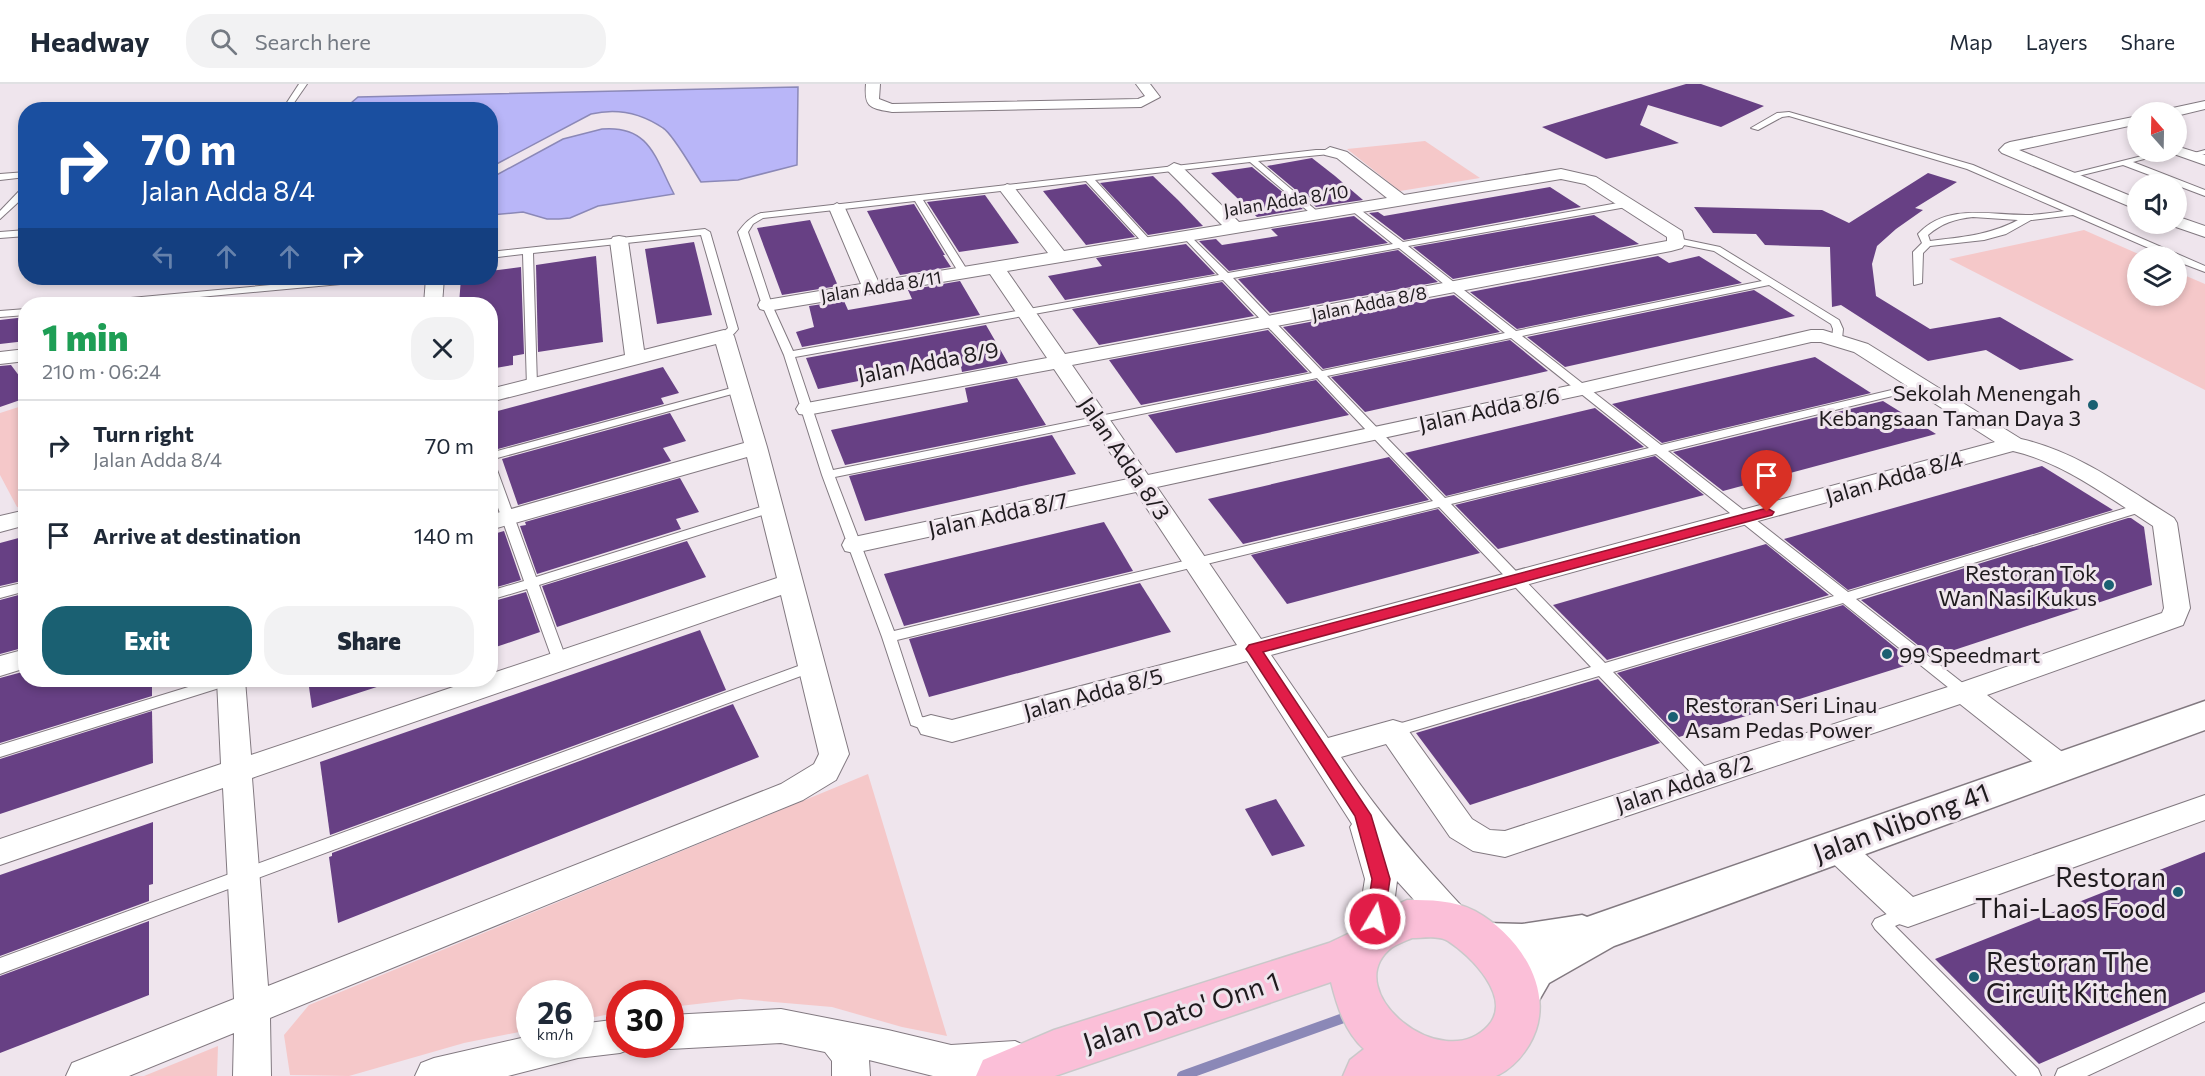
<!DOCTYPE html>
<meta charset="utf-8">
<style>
body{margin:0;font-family:Commissioner,sans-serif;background:#f2f2f3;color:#1f2937;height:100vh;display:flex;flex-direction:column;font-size:22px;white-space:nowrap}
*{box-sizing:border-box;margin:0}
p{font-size:20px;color:#747a83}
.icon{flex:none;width:33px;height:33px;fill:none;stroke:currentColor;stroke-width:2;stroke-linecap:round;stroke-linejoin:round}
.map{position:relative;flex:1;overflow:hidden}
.side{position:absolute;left:18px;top:213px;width:480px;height:390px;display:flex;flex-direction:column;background:#fff;border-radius:24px;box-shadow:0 3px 9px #0003}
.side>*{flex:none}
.banner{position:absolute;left:18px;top:18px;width:480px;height:183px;border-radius:24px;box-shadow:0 3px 9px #0003;background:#1a4fa0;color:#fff;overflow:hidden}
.needle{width:39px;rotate:340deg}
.tools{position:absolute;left:2127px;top:18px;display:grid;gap:12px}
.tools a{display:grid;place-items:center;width:60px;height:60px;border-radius:50%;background:#fff;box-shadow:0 3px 9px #0003;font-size:30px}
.speed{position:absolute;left:516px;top:896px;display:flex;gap:12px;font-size:30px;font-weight:700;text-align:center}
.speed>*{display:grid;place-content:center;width:78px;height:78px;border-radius:50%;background:#fff;box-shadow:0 3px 9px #0003;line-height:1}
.speed small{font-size:15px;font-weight:400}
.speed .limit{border:9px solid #d22;background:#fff;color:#111}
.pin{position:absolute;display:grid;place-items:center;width:51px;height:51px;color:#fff;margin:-62px -26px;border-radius:50% 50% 50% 0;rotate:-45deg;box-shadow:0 0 6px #0007}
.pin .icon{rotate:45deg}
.me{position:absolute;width:66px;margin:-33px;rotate:9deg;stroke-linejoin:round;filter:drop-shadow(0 0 4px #0008)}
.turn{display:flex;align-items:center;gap:21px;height:126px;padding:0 24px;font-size:27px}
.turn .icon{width:78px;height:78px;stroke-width:2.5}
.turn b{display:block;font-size:42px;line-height:51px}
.lanes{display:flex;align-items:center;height:57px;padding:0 24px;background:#0003;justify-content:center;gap:30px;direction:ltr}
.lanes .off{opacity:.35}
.round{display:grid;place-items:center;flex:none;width:63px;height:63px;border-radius:24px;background:#f2f2f3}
.head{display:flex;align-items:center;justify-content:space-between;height:102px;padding:0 24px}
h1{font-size:36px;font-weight:800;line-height:45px;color:#1e9e55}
.primary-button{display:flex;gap:12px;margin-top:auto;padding:12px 24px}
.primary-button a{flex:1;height:69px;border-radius:24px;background:#1a6072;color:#fff;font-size:24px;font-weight:800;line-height:69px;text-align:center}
.primary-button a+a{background:#f2f2f3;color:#1f2937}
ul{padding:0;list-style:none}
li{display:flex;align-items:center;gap:18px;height:90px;padding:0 24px;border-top:2px solid #e0e1e3}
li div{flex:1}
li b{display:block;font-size:22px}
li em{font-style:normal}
header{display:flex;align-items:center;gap:36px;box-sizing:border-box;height:84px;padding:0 30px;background:#fff;border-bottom:2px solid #e0e1e3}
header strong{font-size:28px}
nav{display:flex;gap:33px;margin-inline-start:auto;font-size:21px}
.search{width:420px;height:54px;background:#f2f2f3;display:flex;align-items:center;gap:15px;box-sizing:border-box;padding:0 21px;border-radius:24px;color:#747a83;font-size:22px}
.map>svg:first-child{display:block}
</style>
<header>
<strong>Headway</strong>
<div class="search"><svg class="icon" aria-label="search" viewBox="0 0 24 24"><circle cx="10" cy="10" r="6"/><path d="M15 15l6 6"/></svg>Search here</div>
<nav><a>Map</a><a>Layers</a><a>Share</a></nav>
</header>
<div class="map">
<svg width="2205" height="992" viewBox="0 0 2205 992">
<rect width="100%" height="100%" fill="#efe5ed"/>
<g fill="#f5c8c9">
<polygon points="1425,57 1480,94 1400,107 1347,65"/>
<polygon points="2084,146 2143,172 2138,172 2138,212 2176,212 2177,188 2205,200 2205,306 1949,175"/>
<polygon points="25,321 26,424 25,424 17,423 0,391 0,329"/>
<polygon points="868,690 947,952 902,943 832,923 740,915 671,923 670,909 620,909 619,928 581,936 580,909 530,909 529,946 464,959 349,992 290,991 284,951 309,921"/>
<polygon points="218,962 217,992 144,992"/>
</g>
<g fill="#b9b6f8" stroke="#8b88b7" stroke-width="1.5">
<path d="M798,3l-1,78 -59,15 -37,2c-8,-12 -28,-48 -38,-54 -22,-15 -47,-20 -72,-14l-100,53 -1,-57 -146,-1 14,-12z"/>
<path d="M602,45c48,-4 53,29 72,65l-76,12 -28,12 -11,1h-12l-24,-7 -32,3v-37l72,-39z"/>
</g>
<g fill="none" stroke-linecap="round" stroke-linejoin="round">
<polyline stroke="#8b88b7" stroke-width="10" points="1182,992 1349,932"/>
</g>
<g fill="#674084">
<polygon points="1686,0 1701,0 1764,22 1721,43 1648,21 1640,41 1679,59 1606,75 1542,43"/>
<polygon points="1312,74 1335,92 1363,116 1316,123 1267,82"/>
<polygon points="1252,83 1303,125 1257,133 1211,89"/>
<polygon points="1928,89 1957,98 1915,124 1923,126 1896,145 1877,162 1872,180 1876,212 1930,245 2000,233 2074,276 2020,286 1986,266 1928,277 1841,221 1832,223 1830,163 1765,161 1756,150 1713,149 1694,123 1822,126 1849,139"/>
<polygon points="1153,92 1178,116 1203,142 1148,151 1100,99"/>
<polygon points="1086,100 1135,153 1086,161 1043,107"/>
<polygon points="1550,103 1581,123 1404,156 1369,129 1378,128 1384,132"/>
<polygon points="985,111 1019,159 959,168 927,118"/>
<polygon points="914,120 945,171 943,171 951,183 900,191 867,127"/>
<polygon points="1594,131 1639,160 1453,195 1413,163"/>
<polygon points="1354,132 1388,159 1229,187 1199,157 1216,155 1222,161 1278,152 1271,145"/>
<polygon points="810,136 838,202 782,211 757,144"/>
<polygon points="694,158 712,231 657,240 645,165"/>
<polygon points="1186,160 1215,190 1065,216 1048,192 1102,182 1096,174"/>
<polygon points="1398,166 1438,198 1270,229 1238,195"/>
<polygon points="596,172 603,258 538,268 536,181"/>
<polygon points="1658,172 1669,179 1699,172 1742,199 1517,245 1470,208"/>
<polygon points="521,183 524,270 513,272 513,281 490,285 490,220 459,220 461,194 490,194 490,187"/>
<polygon points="960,197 980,231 802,263 796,248 814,243 809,222 844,217 848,226 912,215 908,206"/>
<polygon points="1222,198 1254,232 1099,261 1072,225"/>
<polygon points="1754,206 1795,232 1565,283 1527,253"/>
<polygon points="1454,211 1500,248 1323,285 1283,243"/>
<polygon points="26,233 26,257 0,260 0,236"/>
<polygon points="986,241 1008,279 962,288 960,277 818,305 806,274"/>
<polygon points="1268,246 1308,288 1141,321 1109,276"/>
<polygon points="1510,256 1548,287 1365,328 1331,293"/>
<polygon points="1815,273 1871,309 1662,359 1612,320"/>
<polygon points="11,281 26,301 26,314 0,323 0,282"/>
<polygon points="663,283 679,309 661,314 664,320 498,365 496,359 490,361 490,329"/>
<polygon points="1017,294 1046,341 845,381 831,346 968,318 965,304"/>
<polygon points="1316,296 1349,331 1176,369 1148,331"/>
<polygon points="1883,317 1936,350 1723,407 1673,368"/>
<polygon points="1595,324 1644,363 1446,412 1405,369"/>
<polygon points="670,329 686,357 663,364 671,377 518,421 502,375"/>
<polygon points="1052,351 1076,390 865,437 849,392"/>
<polygon points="1655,372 1704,411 1498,465 1455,421"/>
<polygon points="1389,373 1429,416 1243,460 1208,415"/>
<polygon points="2042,382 2113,426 1848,506 1784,455"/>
<polygon points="680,394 699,428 676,435 681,445 537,490 520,442 526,441 525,438"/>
<polygon points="1438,425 1480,469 1287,520 1251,471"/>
<polygon points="2128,434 2131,434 2144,443 2152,501 1933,573 1861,516"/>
<polygon points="1104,438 1133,487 904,542 884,490"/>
<polygon points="504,447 521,496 490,505 490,451"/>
<polygon points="26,452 26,496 0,502 0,459"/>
<polygon points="687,457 706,493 557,543 542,502"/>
<polygon points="1766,460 1829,511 1607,576 1553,521"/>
<polygon points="1140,499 1171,548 929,613 909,555"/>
<polygon points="526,508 540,548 490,565 490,518"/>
<polygon points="26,509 26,563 0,570 0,516"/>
<polygon points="1843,521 1914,579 1679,653 1617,589"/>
<polygon points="700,546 726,606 330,751 320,678"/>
<polygon points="26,587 26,596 152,596 152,612 0,659 0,594"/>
<polygon points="1598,595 1660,659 1470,721 1416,649"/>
<polygon points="308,596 385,596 386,600 312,624"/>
<polygon points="733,620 759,673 338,839 329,773 332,772 332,769"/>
<polygon points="152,627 153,679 0,730 0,675"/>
<polygon points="1276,715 1305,762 1272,772 1245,725"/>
<polygon points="153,738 153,800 149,801 149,817 0,872 0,791"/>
<polygon points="2205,768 2205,908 2039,980 1935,875"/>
<polygon points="149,837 149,911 0,969 0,892"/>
</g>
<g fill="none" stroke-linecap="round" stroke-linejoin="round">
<defs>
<g id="service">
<polygon points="299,0 307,0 289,26 282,26"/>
<path d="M1789,28l184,53 232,101v6l-29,-11v-5h-9l-94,-41 -42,5 -25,14 -22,6 -54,6 -7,7 -1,30 -8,2 -1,-33 9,-9 -4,-9c29,-31 71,-19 108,-19 12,0 25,-2 38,-4l-97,-42 -178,-53 -7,1 -24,13 -7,-2 26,-15zM1973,133l45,3c-28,15 -56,17 -88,21l-2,-6c14,-12 27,-16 45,-18z"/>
<path d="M1316,66h14l4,2 -4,2 -72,7 60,51v4l-3,1 -65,-55 -155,18 55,60 2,2 -5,3 -3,-1 -58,-63 -163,19 46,73 -5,3 -5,-3 -44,-72 -152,17 -10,6 -5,8 24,73 21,46 426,-76 -35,-37v-4l3,-1 41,40 165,-29 -42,-34v-4l3,-1 49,37 226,-41 3,1v4l-224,40 108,85 246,-50 -48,-30 -40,-8 -2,-2 5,-3 43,9 119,73 4,9 -1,10 -5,3 -5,-3 1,-10 -2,-5 -62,-39 -247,51 139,109 260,-62 4,1v4l-257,63 180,141 288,-87 4,-1 6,4 -2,3 -288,88 113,89 2,4 -2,4h-10l-116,-93 -230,69 97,100 2,4 -2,4 -6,2 -6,-2 -99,-104 -206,61 -5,-2 -3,-4 3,-4 203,-60 -152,-160 -542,133 25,77 14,5 3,4 -3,4 -5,2 -20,-7 -29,-88 -60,-162 -38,-120 -22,-50 -24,-73c7,-9 12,-15 23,-19zM1399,164l106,85 -183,38 -89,-93zM1223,196l89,93 -479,97 -38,-113zM1511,254l138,110 -204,50 -118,-122zM1317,294l116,123 -539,130 -59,-154zM1656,370l178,142 -229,67 -154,-159z"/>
<polygon points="2205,66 2205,70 2191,73 2187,71"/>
<polygon points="2158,68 2170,68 2133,78 2205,106 2205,112 2123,81 2066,95 2062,92"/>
<polygon points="26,88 26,93 0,96 0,90"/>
<polygon points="23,103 26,103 26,111 0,135 0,127"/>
<path d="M705,145l5,3 28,97c-4,6 -11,11 -18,9l-1,-2 9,-8 -27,-93 -168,18 4,132 -6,3 -4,-1 -4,-133 -33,4v-6z"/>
<polygon points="26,146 26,152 0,154 0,148"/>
<polygon points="347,194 378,194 373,197 124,220 93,220 98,217"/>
<polygon points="26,225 26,231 0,233 0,227"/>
<polygon points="739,302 745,305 743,307 490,376 490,369"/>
<polygon points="490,380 496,383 536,493 767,421 771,420 777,424 775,427 539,501 567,577 565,581 555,581 553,577 527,505 490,516 490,507 524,497 490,401"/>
<polygon points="26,498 26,507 0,514 0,504"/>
<polygon points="812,577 817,578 819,582 817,586 0,890 0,874"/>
<polygon points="211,596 234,596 232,600 0,673 0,661"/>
<polygon points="1908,821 1914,824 1917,829 1914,834 1895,842 2038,985 2041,992 2017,992 1875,845 1872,840 1875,835"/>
<polygon points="2205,919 2205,937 2087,992 2055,992 2058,985"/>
</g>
<g id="minor">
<path d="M866,0h14l-1,15 13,5 246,-5 7,-3 -9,-12h14l10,13 -19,10 -249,5c-22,-4 -28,-4 -26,-28z"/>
<polygon points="2205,17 2205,25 2176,32 2176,28 2166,28 2168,25"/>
<polygon points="2138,32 2138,40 2019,66 2138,115 2138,126 2002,69 1999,66 2005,60 2010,58"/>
<polygon points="2176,62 2205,71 2205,81 2171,69 2169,68 2176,68"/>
<path d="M1330,63l17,5 57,43 157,-26 35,8 86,54 3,13 -3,4 -11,3 -599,114 76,110 434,-92 229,-53h12l45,14 153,95c57,13 103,48 153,79l3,5 13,85 -7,17 -196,70 82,62 4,8 -4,8 -11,4 -11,-4 -87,-69 -455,153 -32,-6 -23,-14 -64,-93 -45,13c38,57 81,107 128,157l5,10 -5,10 -12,5 -12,-5 -48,-53 -7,54 -5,10 -12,5 -12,-5 -5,-10 9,-56 -15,-52 2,-3 -105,-163 -295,81 -31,-8 -4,-8 4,-8 10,-3 21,5 285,-75 -101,-153 -282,61 -9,-2 -3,-6 3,-6 9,-2 274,-58 -74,-110 -247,46 -8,-1 -3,-5 3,-5 8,-1 240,-45 -57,-84 -223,37 -7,-2 -2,-4 2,-4 101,-17 -32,-76 8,-5 8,5 33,73 170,-28 -49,-64 8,-5 6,2 51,65 158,-26 -54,-54 -2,-3 8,-5 6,2 59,57 148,-24 -50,-40 -12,-3 -3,-3zM1561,95l24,5 82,53v4l-602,113 -58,-83zM1811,258h10l33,10 141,90 -734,197 -104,-152 425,-92zM2013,367c52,12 96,47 140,75l11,82 -2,5 -208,72 -449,146 -15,-1 -18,-11 -69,-96 -10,-3 -65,18 -57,-83z"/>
<polygon points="2176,132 2205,142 2205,153 2170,141 2176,140"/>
<path d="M619,152l6,1 3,4 16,109 80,-20 7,2 3,4 33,111 82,307 -13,26 -33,20 -533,218 1,58h-38l1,-43 -105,43h-63l6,-13 162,-64 -11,-211 -223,77v-26l221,-75 -4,-84h28l6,75 223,-75h16v-6l287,-96 -30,-121 -257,73v-15l254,-72 -28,-99 -226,58v-13l135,-34 -15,-114 3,-4zM781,511l38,159 -5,10 -33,20 -513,202 -16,-208z"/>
<polygon points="426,194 444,194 442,220 424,220"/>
<polygon points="26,265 26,277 0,280 0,268"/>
<polygon points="26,426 26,441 0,448 0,432"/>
<polygon points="26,565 26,584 0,592 0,572"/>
<polygon points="2205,711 2205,736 1908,843 1896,839 1824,771 1819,762 1824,753 1835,749 1846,753 1913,813"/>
<polygon points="781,925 888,946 951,961 1015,957 1028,963 1033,975 1028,987 1016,992 933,992 869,976 870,992 832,992 832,977 825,968 781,959 670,965 657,960 670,960 670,931"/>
<polygon points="620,935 620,960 635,960 633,964 620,969 578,974 508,992 415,992 421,979 434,974 530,952 530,960 580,960 580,940"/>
</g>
<polygon id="secondary" points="2205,617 2205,646 1614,862 1549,899 1534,925 1518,931 1502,925 1495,910 1512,878 1485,877 1469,872 1463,858 1469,844 1485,839 1522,840 1582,831 1587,833"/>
<path id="primary" d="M1407,816c23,0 47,0 68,11 46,25 84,84 54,134 -8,13 -18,24 -33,31h-153l7,-16 14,-11c-19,-17 -27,-43 -33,-67l-276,94h-79l7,-16 71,-30 275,-87 21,-10 10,-12zM1412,854c10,0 27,-3 36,3 22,14 66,57 40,85 -46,50 -150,-35 -97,-78 6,-4 14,-7 21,-10z"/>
</defs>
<use href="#service" stroke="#827980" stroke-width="2"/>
<use href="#minor" stroke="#827980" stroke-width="2"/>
<use href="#secondary" stroke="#827980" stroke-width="3"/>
<use href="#primary" stroke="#c9c8c9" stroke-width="3"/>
<use href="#service" fill="#fff" fill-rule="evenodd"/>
<use href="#minor" fill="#fff" fill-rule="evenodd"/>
<use href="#secondary" fill="#fff" fill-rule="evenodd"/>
<use href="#primary" fill="#fbbfd8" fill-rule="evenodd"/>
</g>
<polygon fill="#e11d48" stroke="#92132f" stroke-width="1.5" points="1767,424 1774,428 1772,431 1263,568 1371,731 1390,795 1384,835 1381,841 1375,843 1368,841 1366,835 1372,795 1355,732 1249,569 1246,565 1249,561"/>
<g fill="#1a6072" stroke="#efe5ed" stroke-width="2">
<circle cx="2093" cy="321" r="6"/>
<circle cx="2109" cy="501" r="6"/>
<circle cx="1887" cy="570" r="6"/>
<circle cx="1673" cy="633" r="6"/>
<circle cx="2178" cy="808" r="6"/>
<circle cx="1974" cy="893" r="6"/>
</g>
<g text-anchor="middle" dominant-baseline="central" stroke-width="6" stroke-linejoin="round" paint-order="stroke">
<g font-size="18" fill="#1f1b1e" stroke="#efe5ed">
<text transform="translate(1286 116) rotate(-9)">Jalan Adda 8/10</text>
<text transform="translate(881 202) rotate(-9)">Jalan Adda 8/11</text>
<text transform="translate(1369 219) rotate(-11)">Jalan Adda 8/8</text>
</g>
<g font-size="22" fill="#1f1b1e" stroke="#efe5ed">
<text transform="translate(928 278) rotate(-11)">Jalan Adda 8/9</text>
<text transform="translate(1489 325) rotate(-12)">Jalan Adda 8/6</text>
<text transform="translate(1125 374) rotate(56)">Jalan Adda 8/3</text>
<text transform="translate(1894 393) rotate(-16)">Jalan Adda 8/4</text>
<text transform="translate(998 430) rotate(-12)">Jalan Adda 8/7</text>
<text transform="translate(1093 609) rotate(-15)">Jalan Adda 8/5</text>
<text transform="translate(1684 699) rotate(-18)">Jalan Adda 8/2</text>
</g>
<g font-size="22" fill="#1f1b1e" stroke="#efe5ed" text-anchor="end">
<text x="2081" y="308">Sekolah Menengah<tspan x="2081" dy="25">Kebangsaan Taman Daya 3</tspan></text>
<text x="2097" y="488">Restoran Tok<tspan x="2097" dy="25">Wan Nasi Kukus</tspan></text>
<text x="1899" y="570" text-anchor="start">99 Speedmart</text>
<text x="1685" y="620" text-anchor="start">Restoran Seri Linau<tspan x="1685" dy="25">Asam Pedas Power</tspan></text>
</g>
<g font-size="27" fill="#1f1b1e" stroke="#efe5ed">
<text transform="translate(1901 738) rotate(-20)">Jalan Nibong 41</text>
<text transform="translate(1181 927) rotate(-18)">Jalan Dato' Onn 1</text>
</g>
<g font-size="27" fill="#1f1b1e" stroke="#efe5ed" text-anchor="end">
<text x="2166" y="792">Restoran<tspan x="2166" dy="31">Thai-Laos Food</tspan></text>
<text x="1986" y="877" text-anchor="start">Restoran The<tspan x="1986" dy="31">Circuit Kitchen</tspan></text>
</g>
</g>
</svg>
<div class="tools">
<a><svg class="needle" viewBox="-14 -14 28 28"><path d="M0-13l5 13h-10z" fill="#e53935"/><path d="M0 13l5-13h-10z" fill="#747a83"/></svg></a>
<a><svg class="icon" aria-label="sound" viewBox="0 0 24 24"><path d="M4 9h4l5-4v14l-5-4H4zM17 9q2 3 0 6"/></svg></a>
<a><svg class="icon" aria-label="layers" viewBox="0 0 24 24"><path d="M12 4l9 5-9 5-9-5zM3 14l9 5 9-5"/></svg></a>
</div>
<div class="speed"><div>26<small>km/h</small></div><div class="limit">30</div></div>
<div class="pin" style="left:1767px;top:428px;background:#d93025"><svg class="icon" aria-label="arrive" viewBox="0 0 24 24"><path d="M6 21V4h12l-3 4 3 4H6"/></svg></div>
<svg class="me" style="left:1375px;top:835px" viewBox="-20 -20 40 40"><circle r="17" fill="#e11d48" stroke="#fff" stroke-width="3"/><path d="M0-11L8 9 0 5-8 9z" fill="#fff"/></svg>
<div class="banner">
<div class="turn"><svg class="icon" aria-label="right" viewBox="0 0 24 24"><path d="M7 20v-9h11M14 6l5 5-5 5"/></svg><div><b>70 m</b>Jalan Adda 8/4</div></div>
<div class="lanes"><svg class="icon off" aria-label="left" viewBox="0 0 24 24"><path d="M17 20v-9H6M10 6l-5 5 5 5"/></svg><svg class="icon off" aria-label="ahead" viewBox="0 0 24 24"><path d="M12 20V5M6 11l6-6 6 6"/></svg><svg class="icon off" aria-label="ahead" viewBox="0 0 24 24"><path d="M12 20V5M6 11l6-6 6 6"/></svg><svg class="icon" aria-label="right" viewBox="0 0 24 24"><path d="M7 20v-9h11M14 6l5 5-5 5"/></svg></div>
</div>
<section class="side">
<div class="head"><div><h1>1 min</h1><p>210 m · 06:24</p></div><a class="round"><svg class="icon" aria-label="close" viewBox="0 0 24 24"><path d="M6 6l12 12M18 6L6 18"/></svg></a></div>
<ul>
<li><svg class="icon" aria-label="right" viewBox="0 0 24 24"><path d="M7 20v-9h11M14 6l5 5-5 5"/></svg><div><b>Turn right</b><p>Jalan Adda 8/4</p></div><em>70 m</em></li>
<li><svg class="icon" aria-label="arrive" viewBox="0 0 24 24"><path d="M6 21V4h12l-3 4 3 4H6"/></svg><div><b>Arrive at destination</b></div><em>140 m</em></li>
</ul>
<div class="primary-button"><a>Exit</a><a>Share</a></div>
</section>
</div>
